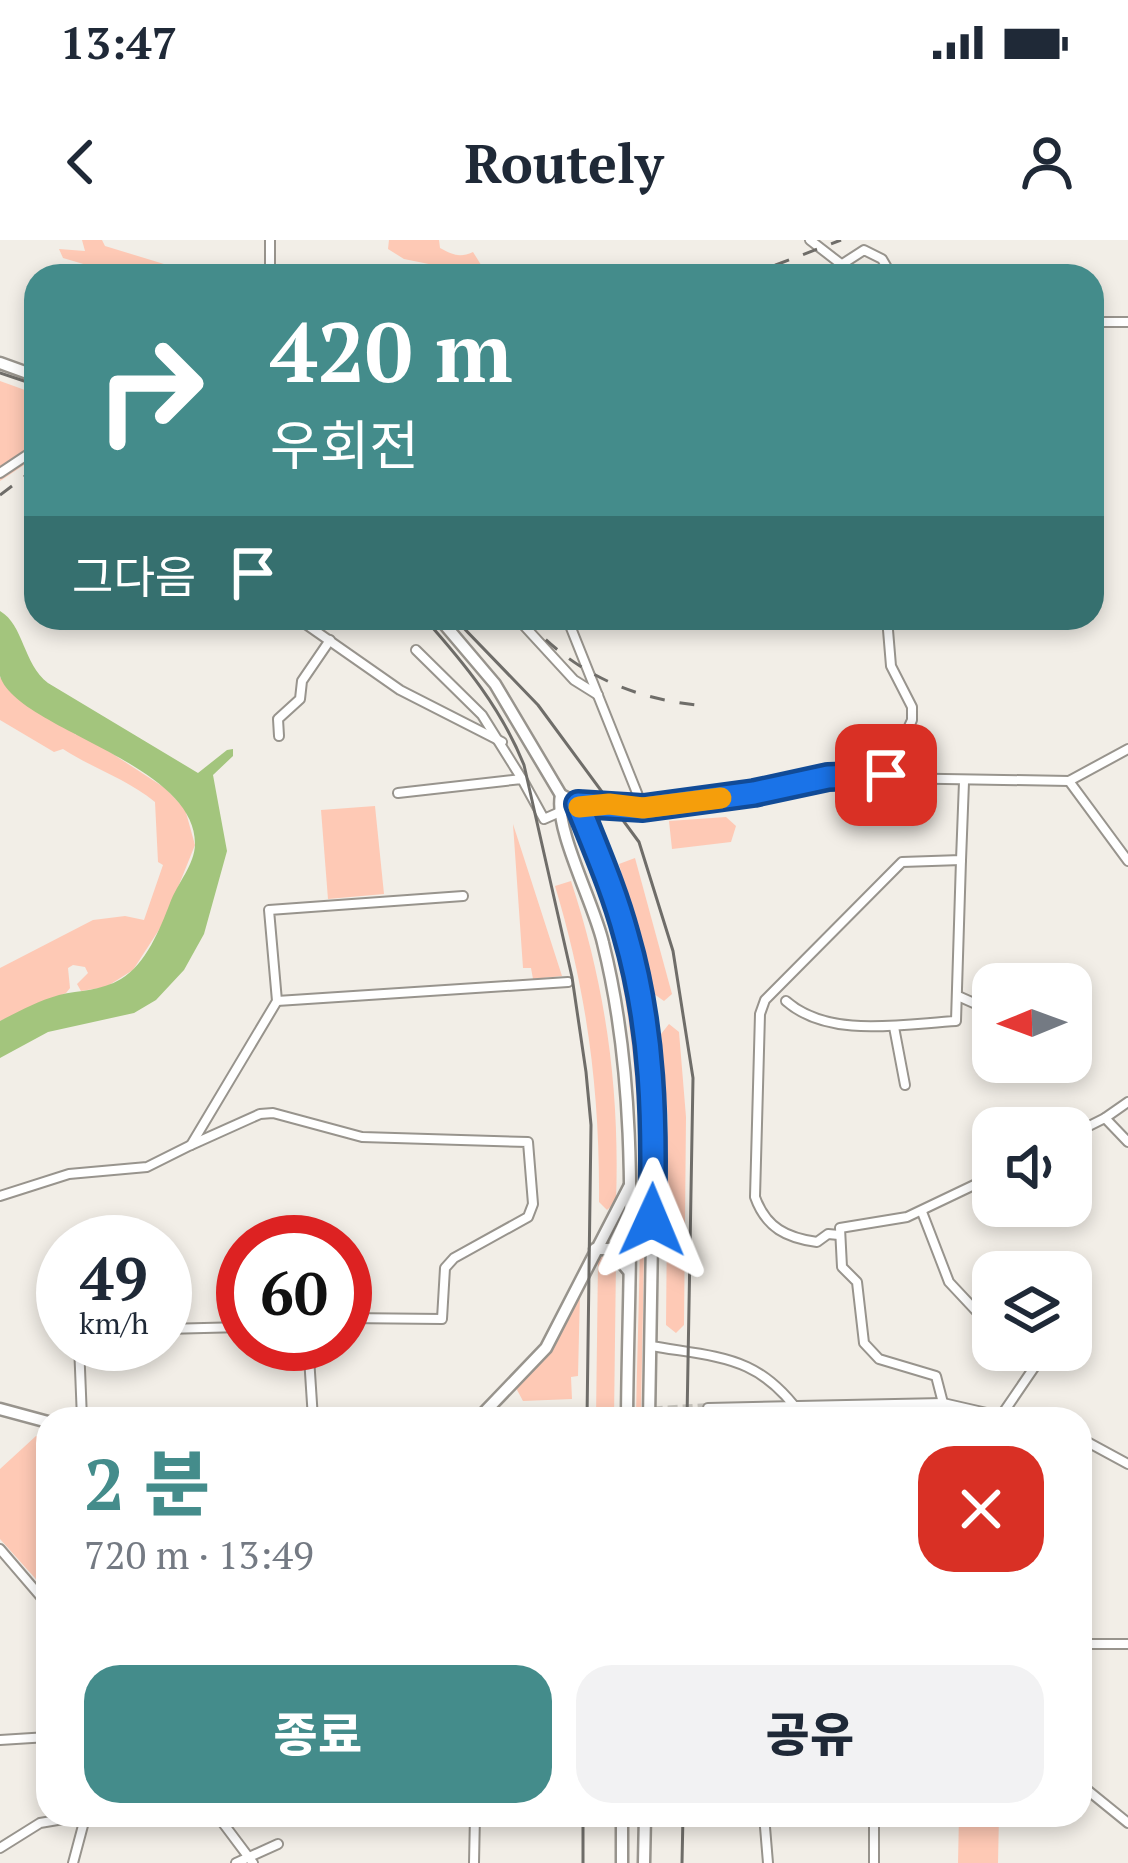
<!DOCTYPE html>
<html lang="ko">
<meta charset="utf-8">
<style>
body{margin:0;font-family:"PT Serif","Noto Sans KR",serif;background:#f2f2f3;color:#1f2937;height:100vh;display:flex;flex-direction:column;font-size:45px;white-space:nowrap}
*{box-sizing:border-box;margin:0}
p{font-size:39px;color:#747a83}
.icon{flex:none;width:66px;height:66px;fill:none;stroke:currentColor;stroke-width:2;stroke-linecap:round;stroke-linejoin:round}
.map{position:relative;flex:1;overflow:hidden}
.details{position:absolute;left:36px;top:1167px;width:1056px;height:420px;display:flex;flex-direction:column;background:#fff;border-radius:36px;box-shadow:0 6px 18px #0003}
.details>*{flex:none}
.banner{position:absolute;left:24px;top:24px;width:1080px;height:366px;border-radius:36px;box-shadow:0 6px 18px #0003;background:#448c8b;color:#fff;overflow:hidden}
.needle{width:78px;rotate:269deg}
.controls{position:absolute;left:972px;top:723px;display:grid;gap:24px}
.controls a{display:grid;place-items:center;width:120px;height:120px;border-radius:24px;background:#fff;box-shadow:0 6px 18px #0003;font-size:60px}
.speed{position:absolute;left:36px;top:975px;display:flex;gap:24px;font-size:60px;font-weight:700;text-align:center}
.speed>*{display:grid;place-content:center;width:156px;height:156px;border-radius:50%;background:#fff;box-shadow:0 6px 18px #0003;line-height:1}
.speed small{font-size:30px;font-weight:400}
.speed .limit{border:18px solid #d22;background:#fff;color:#111}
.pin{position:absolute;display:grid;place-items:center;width:102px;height:102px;color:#fff;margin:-51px;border-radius:24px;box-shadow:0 6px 18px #0006}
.me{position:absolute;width:132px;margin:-66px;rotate:1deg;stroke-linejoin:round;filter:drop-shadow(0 0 9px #0008)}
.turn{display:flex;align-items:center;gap:42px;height:252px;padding:0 48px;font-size:54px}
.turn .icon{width:156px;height:156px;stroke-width:2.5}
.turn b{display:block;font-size:84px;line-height:102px}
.then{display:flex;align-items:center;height:114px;padding:0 48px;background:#0003;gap:24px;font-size:45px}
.round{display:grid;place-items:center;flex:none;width:126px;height:126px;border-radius:36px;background:#f2f2f3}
.headline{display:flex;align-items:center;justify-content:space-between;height:204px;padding:0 48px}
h1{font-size:72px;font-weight:800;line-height:90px;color:#448c8b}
.cta{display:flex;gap:24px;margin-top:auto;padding:24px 48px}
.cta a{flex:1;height:138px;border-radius:36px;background:#448c8b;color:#fff;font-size:48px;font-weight:800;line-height:138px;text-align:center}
.cta a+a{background:#f2f2f3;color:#1f2937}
.status{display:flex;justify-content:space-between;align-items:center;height:84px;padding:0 60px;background:#fff;direction:ltr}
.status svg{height:33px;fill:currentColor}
header{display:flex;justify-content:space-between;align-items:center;height:156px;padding:0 48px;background:#fff;font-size:54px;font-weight:800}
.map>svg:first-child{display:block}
</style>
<div class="status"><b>13:47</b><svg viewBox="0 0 49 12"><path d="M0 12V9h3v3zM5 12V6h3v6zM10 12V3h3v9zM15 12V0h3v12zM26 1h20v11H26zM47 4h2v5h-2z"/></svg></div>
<header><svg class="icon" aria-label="back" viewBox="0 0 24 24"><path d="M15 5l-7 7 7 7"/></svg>Routely<svg class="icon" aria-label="person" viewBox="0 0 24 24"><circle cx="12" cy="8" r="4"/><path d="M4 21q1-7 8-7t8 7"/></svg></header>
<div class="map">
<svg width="1128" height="1623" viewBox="0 0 1128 1623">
<rect width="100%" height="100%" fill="#f2eee7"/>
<g fill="#fec9b5">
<polygon points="82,0 102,0 105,6 164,24 172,36 124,36 63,18 59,9 85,11"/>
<path d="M389,0h50l1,8c13,7 20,10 33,4l15,24 -84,-17 -16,-10z"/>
<polygon points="0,141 36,154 36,217 0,241"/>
<path d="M0,437l29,30 48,24 -2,4 4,-3 86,56 20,21 10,36 -31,77 -31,48 -27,17 -25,4 -4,-7 11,-11 -3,-6 -12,-2 -5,3 2,20 -4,5 -66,28v-53l93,-48 32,-4 19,4 19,-55 -5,-3 -3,-60c-28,-23 -63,-34 -92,-53l-9,3 -54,-32z"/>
<polygon points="375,566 384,654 328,659 321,570"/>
<polygon points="726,577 736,586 731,602 672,609 669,581"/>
<polygon points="513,584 562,736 533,739 531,728 523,728"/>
<path d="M587,607c73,192 56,372 54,572h-5c3,-193 21,-386 -52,-569z"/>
<polygon points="635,618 672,754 664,761 654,754 619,624"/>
<path d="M571,641c35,106 49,209 45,321l-9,8 -8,-8c1,-110 -12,-210 -44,-316z"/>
<polygon points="669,784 679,792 686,877 684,1085 676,1093 666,1085 668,878 661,794"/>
<polygon points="606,1012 616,1021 614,1179 596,1179 598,1021"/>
<polygon points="580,1052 578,1136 571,1137 572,1159 523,1161 516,1148 545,1119"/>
<polygon points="36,1196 48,1199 48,1246 43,1247 48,1344 43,1347 0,1299 0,1229"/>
<polygon points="959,1575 999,1575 998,1623 958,1623"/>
</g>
<path fill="#a3c57d" d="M0,371c24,14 23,53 48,72l150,90 29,-23 6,-1v7l-20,19 14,76 -23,83 -20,36 -28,30 -22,13 -86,19 -48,26v-37c19,-10 38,-20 59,-26 21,-5 42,-4 62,-16 25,-15 39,-50 49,-76 7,-19 25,-39 25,-59 1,-82 -179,-115 -195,-168 0,-18 0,-46 0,-65z"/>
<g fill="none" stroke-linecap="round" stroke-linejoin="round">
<polyline stroke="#c9c6bf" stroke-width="10" stroke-dasharray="10 5" stroke-linecap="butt" points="578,1176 708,1168"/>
<defs>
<g id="minor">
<polyline points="810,0 841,24"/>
<polyline points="270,36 270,0"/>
<polyline points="824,36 864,10 882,19 892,36"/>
<polyline points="1092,82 1128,82"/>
<polyline points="0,233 36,209"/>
<polyline points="297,378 400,450 502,502"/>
<polyline points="517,378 574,440 598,455"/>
<polyline points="567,378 643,568"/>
<polyline points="887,378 891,426 912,467 912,480 887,534"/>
<polyline points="416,410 482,475 522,539"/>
<polyline points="279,496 278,479 300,459 302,441 330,400"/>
<polyline points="1069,541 1128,621"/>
<polyline points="398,553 522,539 544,579 578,564 643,568 754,553 828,537 1069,541 1128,509"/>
<polyline points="958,756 976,764 993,781"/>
<polyline points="277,761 568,742"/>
<path d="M786,761c43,38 117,23 170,20l5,-161"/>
<polyline points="894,787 905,845"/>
<polyline points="1105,878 1128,862"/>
<polyline points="1071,895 1105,878 1128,902"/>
<polyline points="191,905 260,874 273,873 362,897 528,902 533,964 528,977 454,1018 445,1028 442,1079 345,1078"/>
<polyline points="0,956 69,934 147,927 191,905 277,761 269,670 463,656"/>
<polyline points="922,972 949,1042 993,1089"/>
<path d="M839,995l-11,-1 -11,8c-30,-4 -51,-14 -62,-45l5,-183 5,-14 137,-138 59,-2 3,-78"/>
<polyline points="165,1089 243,1087"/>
<polyline points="79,1104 82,1179"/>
<path d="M651,1106c71,12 109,9 153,73"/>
<polyline points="309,1117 313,1179"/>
<polyline points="943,1163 936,1136 879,1119 864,1103 857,1042 842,1027 840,988 907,977 993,936"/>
<polyline points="708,1168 943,1163 1013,1179"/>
<polyline points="1001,1176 1046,1110"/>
<polyline points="1080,1198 1128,1224"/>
<polyline points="0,1309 48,1365"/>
<polyline points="1080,1404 1128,1404"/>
<polyline points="0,1500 48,1497"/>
<polyline points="1080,1544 1128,1583"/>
<polyline points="217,1575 253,1623"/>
<polyline points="764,1575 768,1623"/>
<polyline points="0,1608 40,1583 87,1575"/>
<polyline points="73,1623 85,1578"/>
<polyline points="236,1623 278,1604"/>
<polyline points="474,1623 475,1575"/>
<polyline points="874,1623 874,1575"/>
</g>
<g id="major">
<polyline points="0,123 36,136"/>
<polyline points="439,378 495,444 561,555 578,564 627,696 650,813 653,938 649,1179"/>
<path d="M561,555c-7,34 33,108 42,148 39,156 25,317 24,476"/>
<polyline points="595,1009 610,1009 628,1030"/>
<polyline points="0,1169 48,1182"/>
<polyline points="478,1179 546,1108 629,947"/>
<polyline points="500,1179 578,1176"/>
<polyline points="622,1623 622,1575"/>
<polyline points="644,1623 645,1575"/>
</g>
</defs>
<use href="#minor" stroke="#98948d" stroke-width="12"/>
<use href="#major" stroke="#98948d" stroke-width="15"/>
<use href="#minor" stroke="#fff" stroke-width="8"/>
<use href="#major" stroke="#fff" stroke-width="10"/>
<g stroke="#6f6d69" stroke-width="3">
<polyline points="0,133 36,145"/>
<path d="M424,378c41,46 77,90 100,147l48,212 14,95 5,53 -4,294"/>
<polyline points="454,378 538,465 639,602 673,711 693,838 687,1179"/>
<polyline points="583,1575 583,1623"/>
<polyline points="682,1623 683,1575"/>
</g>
<g stroke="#6f6d69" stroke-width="3" stroke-dasharray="15 15" stroke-linecap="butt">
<polyline points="747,36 841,0"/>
<polyline points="0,255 36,228"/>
<path d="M525,378c48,56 111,83 184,88"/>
</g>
</g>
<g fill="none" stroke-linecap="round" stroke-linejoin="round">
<defs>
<path id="route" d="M652,980c3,-97 1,-192 -26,-285 -12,-45 -31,-88 -48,-131l65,4 111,-15 74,-16 58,-2"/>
</defs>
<use href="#route" stroke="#114b97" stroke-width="30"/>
<use href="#route" stroke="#1a73e8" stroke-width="21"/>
<polyline stroke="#f59e0b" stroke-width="21" points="579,567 609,564 643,568 721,558"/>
</g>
</svg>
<div class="controls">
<a><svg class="needle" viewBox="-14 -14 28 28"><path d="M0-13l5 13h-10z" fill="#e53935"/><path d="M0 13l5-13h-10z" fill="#747a83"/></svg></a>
<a><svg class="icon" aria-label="sound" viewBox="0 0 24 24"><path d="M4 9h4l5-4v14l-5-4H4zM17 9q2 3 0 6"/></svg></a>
<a><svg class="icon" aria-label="layers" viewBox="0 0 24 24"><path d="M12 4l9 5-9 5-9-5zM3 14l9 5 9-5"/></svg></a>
</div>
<div class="speed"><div>49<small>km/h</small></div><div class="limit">60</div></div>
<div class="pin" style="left:886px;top:535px;background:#d93025"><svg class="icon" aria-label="arrive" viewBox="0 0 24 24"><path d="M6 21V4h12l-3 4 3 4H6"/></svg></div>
<svg class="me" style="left:652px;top:980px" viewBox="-20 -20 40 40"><path d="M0-17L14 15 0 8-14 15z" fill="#1a73e8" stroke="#fff" stroke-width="4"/></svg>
<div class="banner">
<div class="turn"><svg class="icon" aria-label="right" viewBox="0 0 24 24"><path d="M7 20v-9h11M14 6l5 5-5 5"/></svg><div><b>420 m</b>우회전</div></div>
<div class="then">그다음<svg class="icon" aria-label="arrive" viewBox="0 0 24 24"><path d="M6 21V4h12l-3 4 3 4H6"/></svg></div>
</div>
<section class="details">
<div class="headline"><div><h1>2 분</h1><p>720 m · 13:49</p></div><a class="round" style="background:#d93025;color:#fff"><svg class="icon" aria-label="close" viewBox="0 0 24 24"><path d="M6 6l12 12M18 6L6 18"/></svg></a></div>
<div class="cta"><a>종료</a><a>공유</a></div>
</section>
</div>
